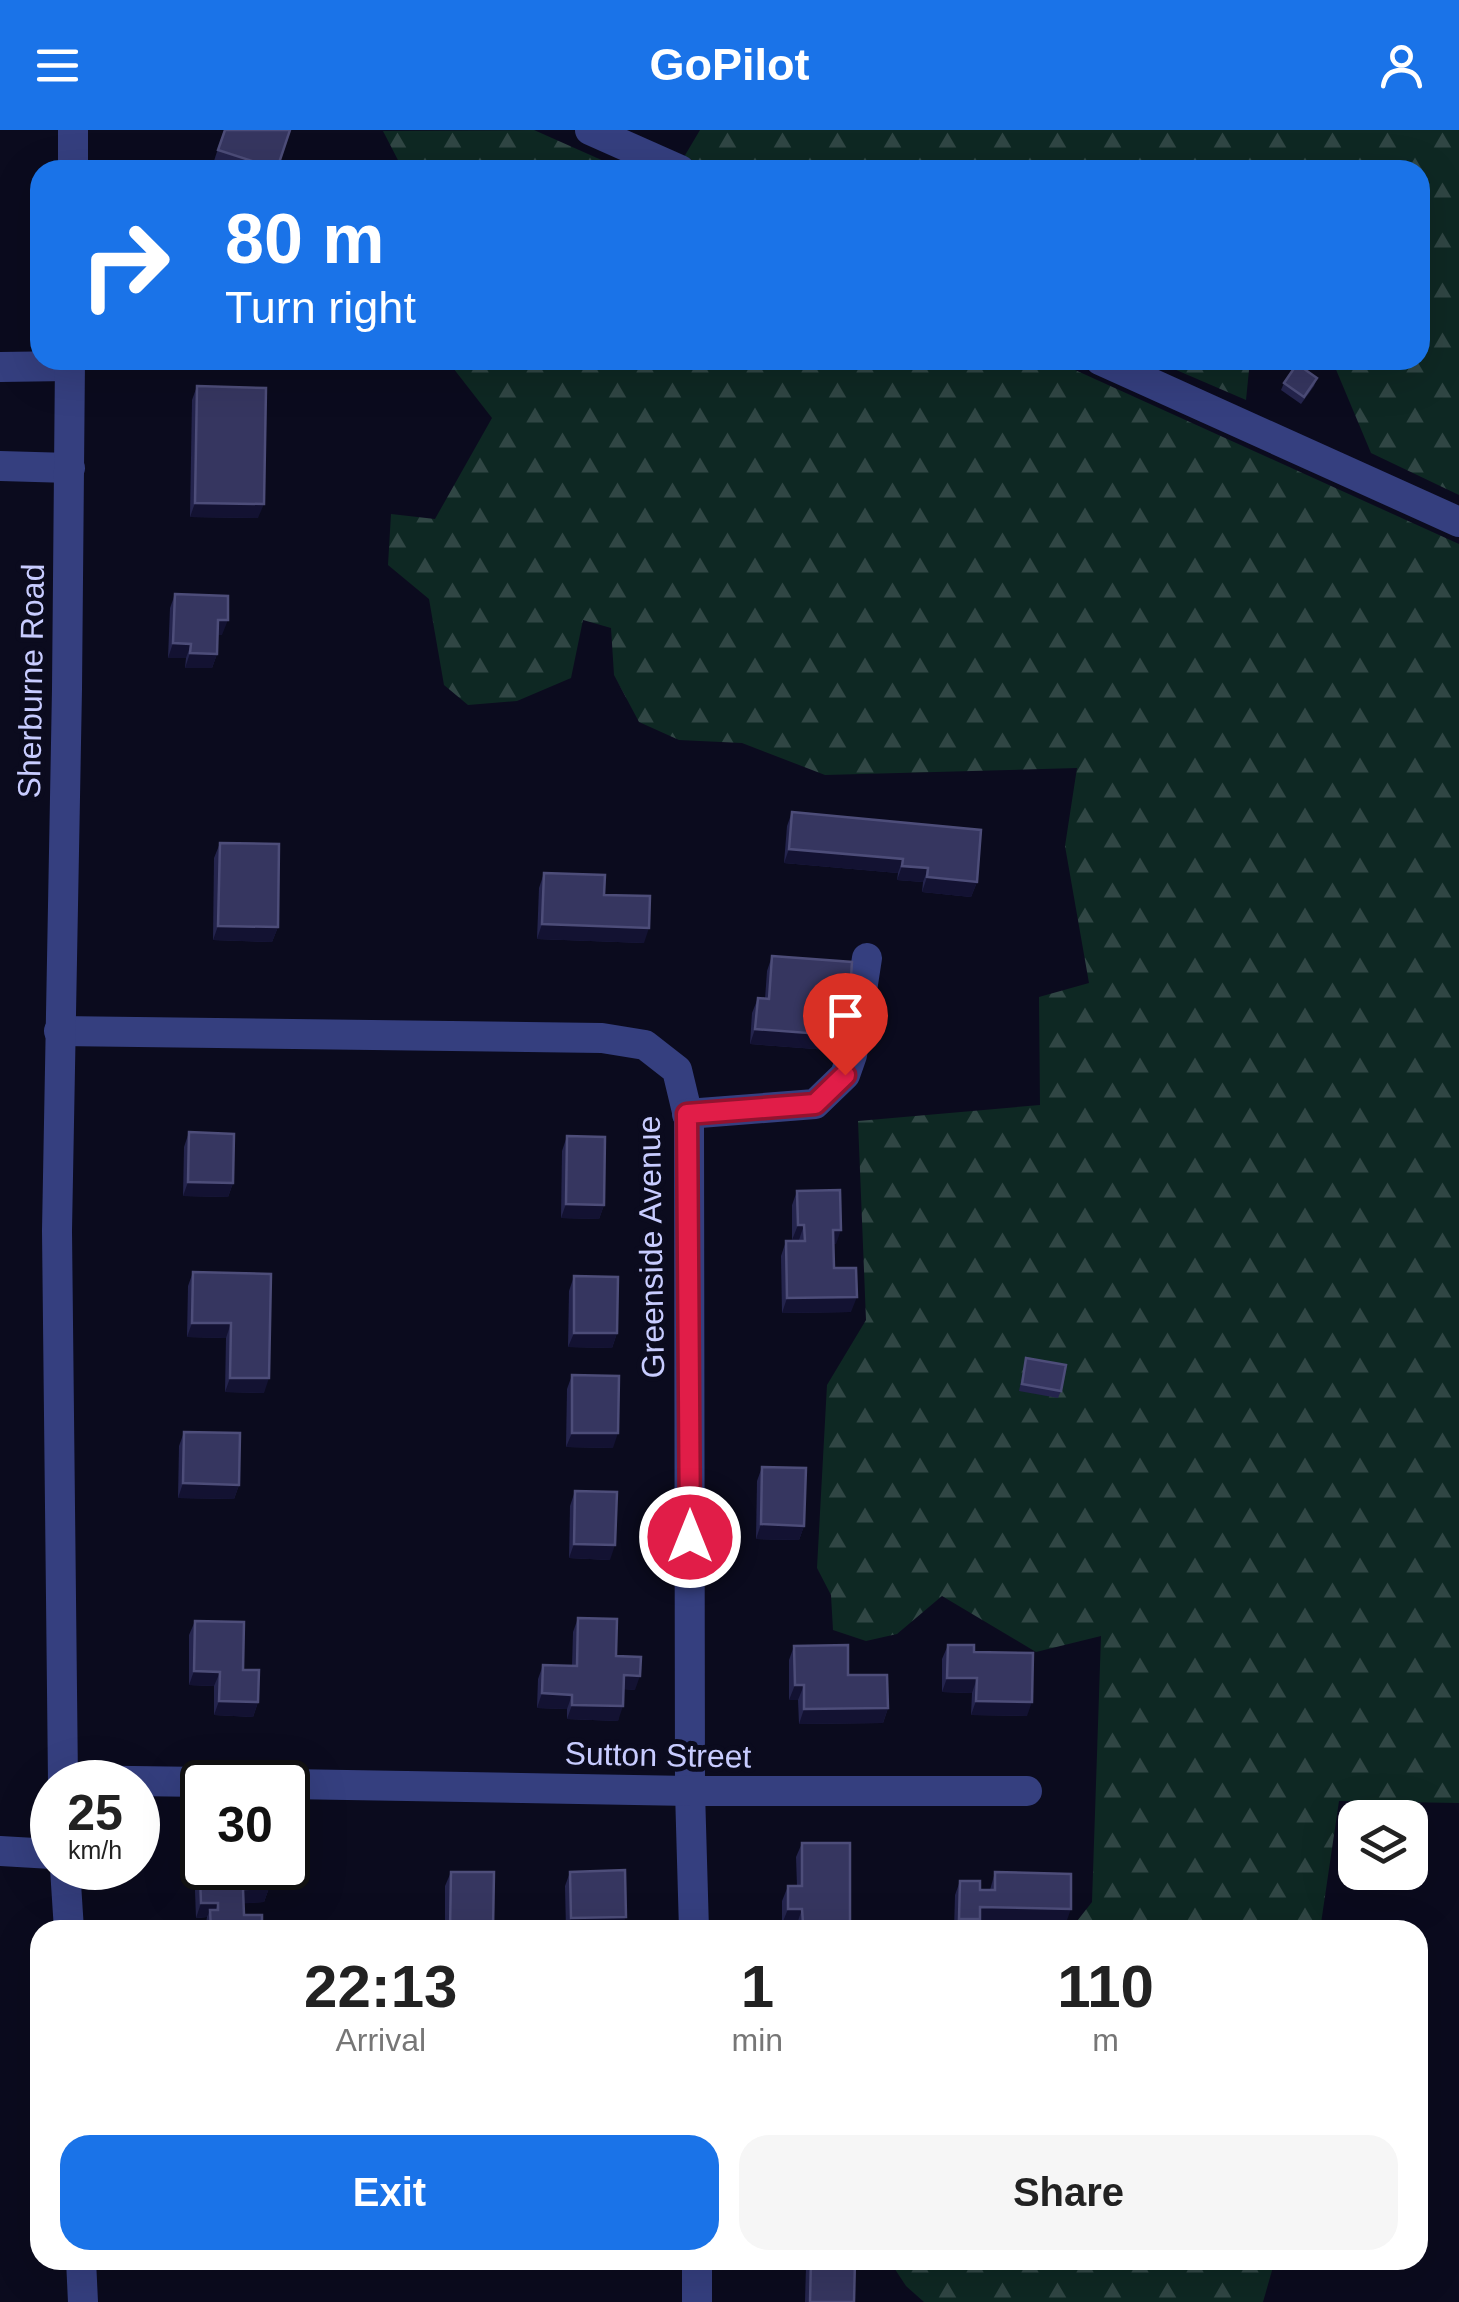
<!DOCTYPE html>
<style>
body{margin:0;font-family:Arial,sans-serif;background:#f6f6f6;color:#222;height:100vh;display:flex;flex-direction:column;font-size:38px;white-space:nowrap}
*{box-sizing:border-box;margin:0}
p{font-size:32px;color:#767676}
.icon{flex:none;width:55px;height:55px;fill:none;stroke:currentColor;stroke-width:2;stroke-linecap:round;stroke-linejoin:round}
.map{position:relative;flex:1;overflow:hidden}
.sheet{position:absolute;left:30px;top:1790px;width:1398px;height:350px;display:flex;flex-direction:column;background:#fff;border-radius:30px;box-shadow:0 10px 40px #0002}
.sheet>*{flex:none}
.hud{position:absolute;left:30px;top:30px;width:1400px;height:210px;border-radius:30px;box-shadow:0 10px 40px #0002;background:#1a73e8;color:#fff;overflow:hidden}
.buttons{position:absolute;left:1338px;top:1670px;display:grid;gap:20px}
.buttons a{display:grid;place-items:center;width:90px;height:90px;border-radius:20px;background:#fff;box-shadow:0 10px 40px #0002;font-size:50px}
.speed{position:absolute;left:30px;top:1630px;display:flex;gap:20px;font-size:50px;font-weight:700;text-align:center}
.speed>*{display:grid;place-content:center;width:130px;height:130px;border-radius:50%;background:#fff;box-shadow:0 10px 40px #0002;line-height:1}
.speed small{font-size:25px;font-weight:400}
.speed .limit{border:5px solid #111;border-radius:15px;background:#fff;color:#111}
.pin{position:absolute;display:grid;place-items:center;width:85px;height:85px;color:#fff;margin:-102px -42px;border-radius:50% 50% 50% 0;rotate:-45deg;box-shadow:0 0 10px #0007}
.pin .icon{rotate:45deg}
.me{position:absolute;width:110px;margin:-55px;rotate:0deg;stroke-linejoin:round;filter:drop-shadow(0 0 8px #0008)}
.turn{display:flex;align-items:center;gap:35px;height:210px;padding:0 30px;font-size:45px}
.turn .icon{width:130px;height:130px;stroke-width:2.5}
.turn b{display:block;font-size:70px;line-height:85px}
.eta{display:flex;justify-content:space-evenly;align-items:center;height:170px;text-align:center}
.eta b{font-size:60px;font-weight:800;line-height:70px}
.button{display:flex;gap:20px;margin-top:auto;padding:20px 30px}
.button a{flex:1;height:115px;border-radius:30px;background:#1a73e8;color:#fff;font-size:40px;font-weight:800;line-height:115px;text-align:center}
.button a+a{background:#f6f6f6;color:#222}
header{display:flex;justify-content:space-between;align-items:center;height:130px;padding:0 30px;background:#1a73e8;color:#fff;font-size:45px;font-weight:800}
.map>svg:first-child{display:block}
</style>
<header><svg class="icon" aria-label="menu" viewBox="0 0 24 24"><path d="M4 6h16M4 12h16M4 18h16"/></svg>GoPilot<svg class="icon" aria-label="person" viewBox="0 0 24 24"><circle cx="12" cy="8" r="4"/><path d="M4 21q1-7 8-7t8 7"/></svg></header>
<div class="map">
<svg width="1459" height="2172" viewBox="0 0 1459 2172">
<defs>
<pattern id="forest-firs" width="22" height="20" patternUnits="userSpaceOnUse" patternTransform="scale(2.5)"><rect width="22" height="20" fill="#0e2823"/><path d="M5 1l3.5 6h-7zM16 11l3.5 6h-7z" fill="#304644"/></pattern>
</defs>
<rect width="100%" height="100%" fill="#0b0b1e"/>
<g fill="url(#forest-firs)">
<polygon points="534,0 624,40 411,40 400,34 383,1"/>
<polygon points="700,0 1459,0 1459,365 1371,323 1332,230 1420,230 1420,40 713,40 684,27"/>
<polygon points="454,230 1053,230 1459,414 1459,1673 1339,1671 1320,1800 1070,1800 1092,1772 1101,1506 1036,1522 942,1466 897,1504 866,1511 833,1500 831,1465 817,1438 827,1255 866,1190 858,991 1040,975 1039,867 1089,853 1065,716 1077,638 825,645 742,613 679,610 639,592 614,545 611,498 583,490 571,548 517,571 468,575 444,555 429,469 388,435 391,384 435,389 492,288 450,234"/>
<polygon points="1153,230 1250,230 1246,270"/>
<polygon points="889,2130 1275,2130 1263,2172 924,2172 906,2156"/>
</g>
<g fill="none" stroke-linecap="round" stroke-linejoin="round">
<g stroke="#353f7f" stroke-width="30">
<polyline points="73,0 73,40"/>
<polyline points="590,0 680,40"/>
<polyline points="1100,230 1459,392"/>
<polyline points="0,237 69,236"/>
<polyline points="0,336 70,338"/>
<polyline points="59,901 602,908 645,915 677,940 689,990 690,1661 694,1800"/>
<polyline points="687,984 815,974 845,945 852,925 867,828"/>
<polyline points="63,1650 203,1652"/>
<polyline points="63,1652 57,1101 67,559 70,230"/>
<polyline points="288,1654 690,1661 1027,1661"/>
<polyline points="0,1721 52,1724"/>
<polyline points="65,1738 69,1800"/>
<polyline points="81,2130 83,2172"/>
<polyline points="697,2130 697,2172"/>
</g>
</g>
<g fill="#24244d">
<polygon points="224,0 290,0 277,40 231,40 213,34"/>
<polygon points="1317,248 1314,256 1301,274 1281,260 1284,253"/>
<polygon points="197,256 258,388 190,387 192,270"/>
<polygon points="175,464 222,505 218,505 217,524 212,538 185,538 186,528 168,528 170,478"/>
<polygon points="792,682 977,752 971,767 922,762 923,752 897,750 898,743 784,733 787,696"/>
<polygon points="220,713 278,797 272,812 213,810 214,728"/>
<polygon points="544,743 604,765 644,813 537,809 539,758"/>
<polygon points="772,826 847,906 842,921 750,914 752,883 758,868 765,869 767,841"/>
<polygon points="189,1002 233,1053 228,1067 183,1066 184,1017"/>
<polygon points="567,1006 604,1075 599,1089 561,1088 562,1021"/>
<polygon points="797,1061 836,1114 833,1114 834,1138 851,1182 782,1183 781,1126 786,1111 799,1111 799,1110 792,1110 792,1075"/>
<polygon points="193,1142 271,1144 264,1263 225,1262 226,1208 187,1207 188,1156"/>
<polygon points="574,1146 617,1203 612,1218 568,1217 569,1161"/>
<polygon points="1026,1228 1061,1261 1058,1268 1019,1261"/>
<polygon points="572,1245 613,1318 566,1317 567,1259"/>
<polygon points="184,1302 239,1355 234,1369 178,1368 179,1316"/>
<polygon points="762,1337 804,1396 799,1410 756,1409 757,1351"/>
<polygon points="575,1361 610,1430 569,1428 570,1376"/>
<polygon points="578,1488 616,1526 635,1560 624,1559 618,1591 567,1589 567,1579 537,1578 538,1549 543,1535 572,1536 573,1502"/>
<polygon points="195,1491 243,1540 258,1572 253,1587 214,1585 214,1556 189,1555 189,1505"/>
<polygon points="948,1515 974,1522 1027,1586 971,1585 972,1563 942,1562 942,1529"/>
<polygon points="794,1516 848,1545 888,1578 883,1593 799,1594 798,1570 789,1570 789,1530"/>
<polygon points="802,1713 847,1800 797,1800 797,1794 782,1794 782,1771 788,1756 797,1756 796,1727"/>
<polygon points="199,1720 269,1758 264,1772 244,1773 244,1785 262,1800 205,1800 207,1787 196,1788 194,1734"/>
<polygon points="451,1742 493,1800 445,1800 445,1756"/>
<polygon points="570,1742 621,1800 566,1800 565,1756"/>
<polygon points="995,1742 1066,1793 980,1791 976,1800 954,1800 955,1765 960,1751 980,1760 990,1760"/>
<polygon points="808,2130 855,2130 854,2172 805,2172 806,2135"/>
</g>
<g fill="#131232">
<polygon points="195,373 264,374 258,388 190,387"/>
<polygon points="218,490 228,490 222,505 213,505"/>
<polygon points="173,513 191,514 186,528 168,528"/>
<polygon points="190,523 217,524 212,538 185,538"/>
<polygon points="789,719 903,729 898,743 784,733"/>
<polygon points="902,736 928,738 923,752 897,750"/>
<polygon points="927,747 977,752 971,767 922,762"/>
<polygon points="542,794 649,798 644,813 537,809"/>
<polygon points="218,796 278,797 272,812 213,810"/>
<polygon points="755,899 847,906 842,921 750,914"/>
<polygon points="188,1052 233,1053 228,1067 183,1066"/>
<polygon points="566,1074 604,1075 599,1089 561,1088"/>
<polygon points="798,1095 804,1095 799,1110 792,1110"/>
<polygon points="833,1100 841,1100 836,1114 827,1114"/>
<polygon points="857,1167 851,1182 782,1183 787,1168"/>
<polygon points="192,1193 231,1193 226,1208 187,1207"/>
<polygon points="574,1203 617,1203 612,1218 568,1217"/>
<polygon points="230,1248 269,1248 264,1263 225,1262"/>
<polygon points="572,1303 618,1303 613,1318 566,1317"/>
<polygon points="183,1353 239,1355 234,1369 178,1368"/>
<polygon points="761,1394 804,1396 799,1410 756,1409"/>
<polygon points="574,1414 615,1415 610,1430 569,1428"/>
<polygon points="194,1541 220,1542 214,1556 189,1555"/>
<polygon points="624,1545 640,1546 635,1560 619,1559"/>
<polygon points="947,1548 977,1548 972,1563 942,1562"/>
<polygon points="795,1555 804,1555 798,1570 789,1570"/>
<polygon points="542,1563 572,1565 567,1579 537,1578"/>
<polygon points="219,1571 258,1572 253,1587 214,1585"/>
<polygon points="976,1571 1032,1572 1027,1586 971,1585"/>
<polygon points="572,1575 623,1576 618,1591 567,1589"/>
<polygon points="888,1578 883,1593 799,1594 804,1579"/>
<polygon points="269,1758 264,1772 238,1774 243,1759"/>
<polygon points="201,1773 218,1773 213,1787 210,1780 207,1787 196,1788"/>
<polygon points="980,1777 1071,1779 1066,1793 980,1791 976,1800 955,1800 959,1789"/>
<polygon points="788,1779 802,1779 797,1794 782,1794"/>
<polygon points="626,1787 621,1800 567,1800 571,1788"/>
<polygon points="850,1792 847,1800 800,1800 803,1793"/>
</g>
<g fill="#363660" stroke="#4d4d79" stroke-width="2.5">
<polygon points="225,0 290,0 277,39 218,20"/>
<polygon points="1297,234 1317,248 1304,267 1284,253"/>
<polygon points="197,256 266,258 264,374 195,373"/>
<polygon points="175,464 228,466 228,490 218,490 217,524 190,523 191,514 173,513"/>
<polygon points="792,682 981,700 977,752 927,747 928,738 902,736 903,729 789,719"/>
<polygon points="220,713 279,714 278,797 218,796"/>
<polygon points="544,743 605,745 604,765 650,766 649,798 542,794"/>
<polygon points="772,826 852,832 847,906 755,899 758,868 769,869"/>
<polygon points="189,1002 234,1004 233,1053 188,1052"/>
<polygon points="567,1006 605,1007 604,1075 566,1074"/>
<polygon points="840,1060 841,1100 833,1100 834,1138 856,1138 857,1167 787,1168 786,1111 805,1111 804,1095 798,1095 797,1061"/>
<polygon points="193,1142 271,1144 269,1248 230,1248 231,1193 192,1193"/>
<polygon points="574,1146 618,1147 617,1203 574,1203"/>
<polygon points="1026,1228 1066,1235 1061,1261 1022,1254"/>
<polygon points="572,1245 619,1246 618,1303 572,1303"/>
<polygon points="184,1302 240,1303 239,1355 183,1353"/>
<polygon points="762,1337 806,1338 804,1396 761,1394"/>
<polygon points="575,1361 617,1362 615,1415 574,1414"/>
<polygon points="578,1488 617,1489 616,1526 641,1527 640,1546 624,1545 623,1576 572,1575 572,1565 542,1563 543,1535 577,1536"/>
<polygon points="195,1491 244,1492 243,1540 259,1540 258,1572 219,1571 220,1542 194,1541"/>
<polygon points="848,1515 848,1545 887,1545 888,1578 804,1579 804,1555 795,1555 794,1516"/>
<polygon points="948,1515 974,1515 974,1522 1033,1523 1032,1572 976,1571 977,1548 947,1548"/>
<polygon points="802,1713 850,1713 850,1792 803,1793 802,1779 788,1779 788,1756 802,1756"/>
<polygon points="199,1720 202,1720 202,1738 268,1738 269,1758 243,1759 244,1785 262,1785 262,1800 211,1800 210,1780 218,1780 218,1773 201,1773"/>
<polygon points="625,1740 626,1787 571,1788 570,1742"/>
<polygon points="451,1742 494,1742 493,1800 450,1800"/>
<polygon points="995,1742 1071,1744 1071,1779 980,1777 980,1789 959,1789 960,1751 980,1751 980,1760 995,1760"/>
<polygon points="811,2130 855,2130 854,2172 810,2172"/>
</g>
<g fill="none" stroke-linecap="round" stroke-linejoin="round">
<defs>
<polyline id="route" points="690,1407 687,984 815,974 845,945"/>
</defs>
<use href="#route" stroke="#92132f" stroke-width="25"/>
<use href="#route" stroke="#e11d48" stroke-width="18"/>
</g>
<g text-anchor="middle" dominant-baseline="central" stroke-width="10" stroke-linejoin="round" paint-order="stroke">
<g font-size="32" fill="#c8ccff" stroke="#0b0b1e">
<text transform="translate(31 551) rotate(-89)">Sherburne Road</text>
<text transform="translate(651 1117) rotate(-91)">Greenside Avenue</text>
<text transform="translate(658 1625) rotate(1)">Sutton Street</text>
</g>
</g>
</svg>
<div class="buttons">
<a><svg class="icon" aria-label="layers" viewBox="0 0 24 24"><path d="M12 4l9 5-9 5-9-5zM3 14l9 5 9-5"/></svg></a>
</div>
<div class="speed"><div>25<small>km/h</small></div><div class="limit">30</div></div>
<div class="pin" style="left:845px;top:945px;background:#d93025"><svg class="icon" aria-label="arrive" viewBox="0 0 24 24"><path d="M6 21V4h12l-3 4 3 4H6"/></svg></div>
<svg class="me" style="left:690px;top:1407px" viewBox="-20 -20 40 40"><circle r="17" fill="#e11d48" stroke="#fff" stroke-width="3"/><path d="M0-11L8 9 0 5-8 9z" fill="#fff"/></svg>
<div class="hud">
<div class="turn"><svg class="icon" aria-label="right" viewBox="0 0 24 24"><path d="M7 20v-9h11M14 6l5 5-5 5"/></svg><div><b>80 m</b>Turn right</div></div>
</div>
<section class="sheet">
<div class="eta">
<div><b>22:13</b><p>Arrival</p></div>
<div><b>1</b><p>min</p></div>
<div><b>110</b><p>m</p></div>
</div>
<div class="button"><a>Exit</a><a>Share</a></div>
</section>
</div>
